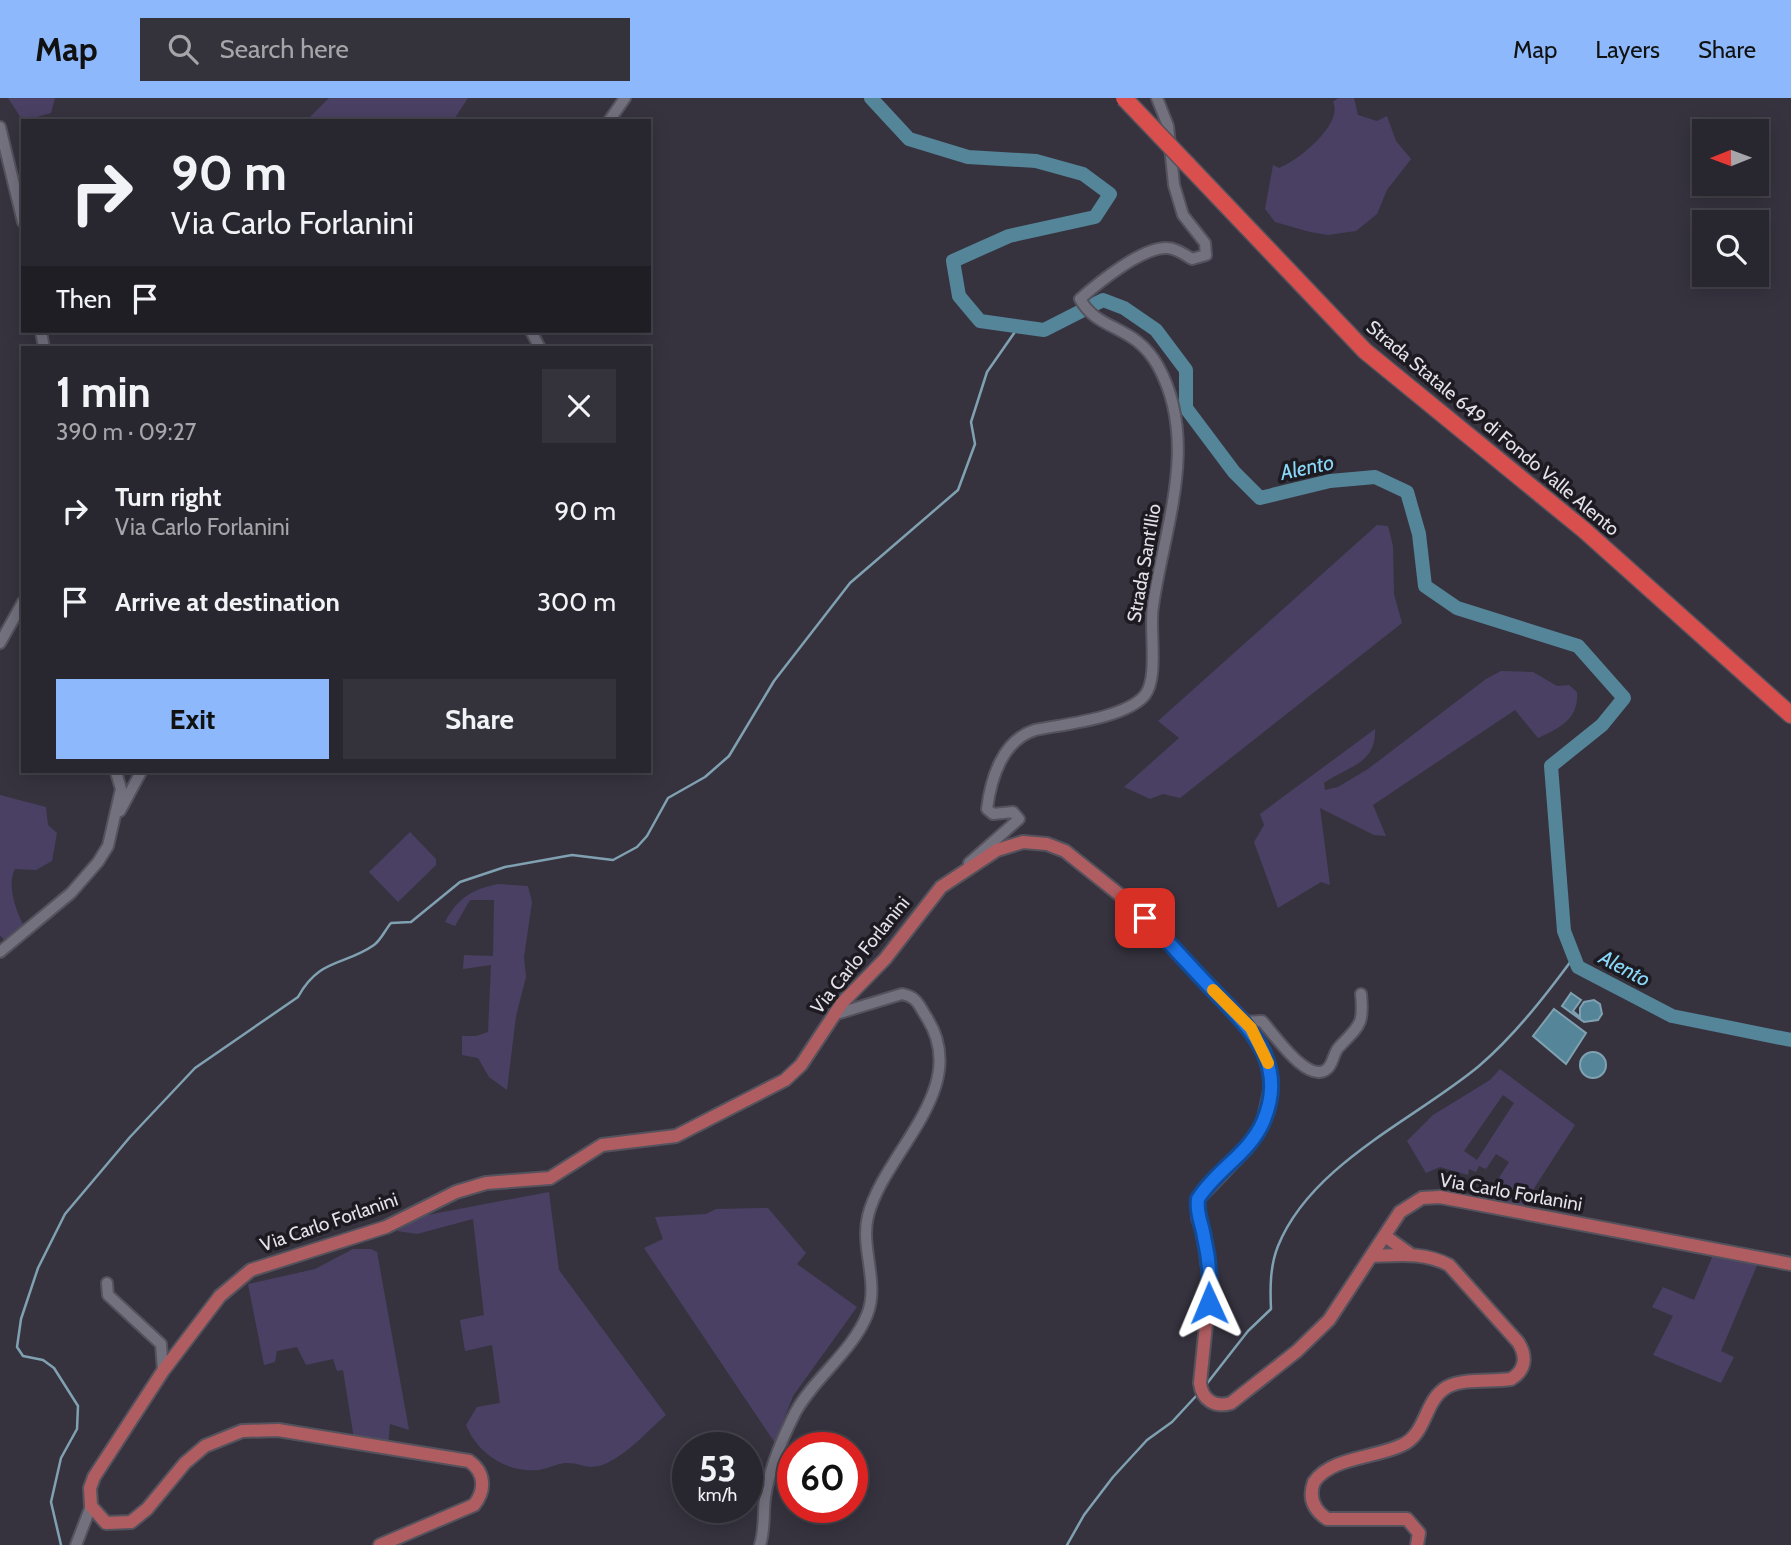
<!DOCTYPE html>
<meta charset="utf-8">
<style>
body{margin:0;font-family:Cabin,sans-serif;background:#34323b;color:#f1f3f6;height:100vh;display:flex;flex-direction:column;font-size:26px;white-space:nowrap}
*{box-sizing:border-box;margin:0}
p{font-size:23px;color:#a5a5aa}
.icon{flex:none;width:38px;height:38px;fill:none;stroke:currentColor;stroke-width:2;stroke-linecap:round;stroke-linejoin:round}
.map{position:relative;flex:1;overflow:hidden}
.side{position:absolute;left:21px;top:248px;width:630px;height:427px;display:flex;flex-direction:column;background:#28262f;border-radius:0px;box-shadow:0 4px 18px #0003,0 0 0 2px #44434b}
.side>*{flex:none}
.banner{position:absolute;left:21px;top:21px;width:630px;height:214px;border-radius:0px;box-shadow:0 4px 18px #0003,0 0 0 2px #44434b;background:#28262f;color:#f1f3f6;overflow:hidden}
.needle{width:46px;rotate:269deg}
.fabs{position:absolute;left:1692px;top:21px;display:grid;gap:14px}
.fabs a{display:grid;place-items:center;width:77px;height:77px;border-radius:0px;background:#28262f;box-shadow:0 4px 18px #0003,0 0 0 2px #44434b;font-size:35px}
.speed{position:absolute;left:672px;top:1334px;display:flex;gap:14px;font-size:35px;font-weight:700;text-align:center}
.speed>*{display:grid;place-content:center;width:91px;height:91px;border-radius:50%;background:#28262f;box-shadow:0 4px 18px #0003,0 0 0 2px #44434b;line-height:1}
.speed small{font-size:18px;font-weight:400}
.speed .limit{border:10px solid #d22;background:#fff;color:#111}
.pin{position:absolute;display:grid;place-items:center;width:60px;height:60px;color:#fff;margin:-30px;border-radius:14px;box-shadow:0 4px 10px #0006}
.me{position:absolute;width:77px;margin:-38px;rotate:359deg;stroke-linejoin:round;filter:drop-shadow(0 0 5px #0008)}
.turn{display:flex;align-items:center;gap:24px;height:147px;padding:0 35px;font-size:32px}
.turn .icon{width:91px;height:91px;stroke-width:2.5}
.turn b{display:block;font-size:49px;line-height:60px}
.then{display:flex;align-items:center;height:66px;padding:0 35px;background:#0003;gap:14px;font-size:26px}
.round{display:grid;place-items:center;flex:none;width:74px;height:74px;border-radius:0px;background:#34323b}
.headline{display:flex;align-items:center;justify-content:space-between;height:119px;padding:0 35px}
h1{font-size:42px;font-weight:800;line-height:52px}
.action{display:flex;gap:14px;margin-top:auto;padding:14px 35px}
.action a{flex:1;height:80px;border-radius:0px;background:#8db9fc;color:#111;font-size:28px;font-weight:800;line-height:80px;text-align:center}
.action a+a{background:#34323b;color:#f1f3f6}
ul{padding:0;list-style:none}
li{display:flex;align-items:center;gap:21px;height:91px;padding:0 35px}
li div{flex:1}
li b{display:block;font-size:26px}
li em{font-style:normal}
header{display:flex;align-items:center;gap:42px;box-sizing:border-box;height:98px;padding:0 35px;background:#8db9fc;color:#111}
header strong{font-size:33px}
nav{display:flex;gap:38px;margin-inline-start:auto;font-size:24px}
.search{width:490px;height:63px;background:#34323b;display:flex;align-items:center;gap:18px;box-sizing:border-box;padding:0 24px;border-radius:0px;color:#a5a5aa;font-size:26px}
.map>svg:first-child{display:block}
</style>
<header>
<strong>Map</strong>
<div class="search"><svg class="icon" aria-label="search" viewBox="0 0 24 24"><circle cx="10" cy="10" r="6"/><path d="M15 15l6 6"/></svg>Search here</div>
<nav><a>Map</a><a>Layers</a><a>Share</a></nav>
</header>
<div class="map">
<svg width="1791" height="1447" viewBox="0 0 1791 1447">
<rect width="100%" height="100%" fill="#36333f"/>
<g fill="#4a4063" fill-rule="evenodd">
<polygon points="8,0 55,0 51,15 23,23"/>
<polygon points="329,0 468,0 453,23 306,23"/>
<path d="M1338,0h16l4,17 19,6 10,-5 9,25 15,18 -24,31 -10,24 -21,17 -28,4 -18,-3 -35,-10 -10,-13 8,-44 6,3c19,-7 65,-44 54,-66z"/>
<polygon points="1377,427 1388,428 1393,448 1394,496 1402,525 1180,700 1163,696 1150,701 1124,689 1179,640 1158,623"/>
<path d="M1501,573l32,1 24,14 12,-1 8,7c2,27 -17,36 -39,46l-23,-28 -142,95 13,31 -12,-1 -54,-27 10,77 -9,-3 -43,26 -24,-66 10,-17 -4,-11 115,-85c2,35 -29,38 -51,54l1,7 13,-3 30,-18 118,-90z"/>
<path d="M0,697l46,12 2,18 9,8 -5,28 -16,9 -21,-1c-9,16 2,46 11,60l-19,15 -7,-9z"/>
<polygon points="410,734 436,761 436,767 398,804 369,774"/>
<path d="M498,786l30,2 4,16 -8,55 2,20 -10,39 -9,74 -18,-13 -11,-19 -16,-3v-19h14l12,-4 3,-67 -28,4 1,-14 29,1 1,-56h-24l-15,26 -10,-4c12,-23 27,-33 53,-38z"/>
<path d="M1500,971l75,56 -55,85 -37,-7 26,-41 -13,-8 -10,15 -7,-3 -3,6 -7,-3 -1,6 -28,-8 -14,6 -19,-32 26,-26 57,-35zM1503,997l11,8 -37,57 -13,-9z"/>
<path d="M549,1094l10,78 107,145c-19,16 -36,37 -59,48 -19,9 -25,-1 -42,0 -8,1 -17,5 -26,7 -32,3 -61,-16 -73,-45l11,-18 23,-4 -8,-58 -27,6 -5,-31 24,-5 -11,-96 -56,15 -20,-3 25,-15z"/>
<polygon points="768,1110 806,1155 797,1166 857,1209 793,1298 775,1345 644,1150 663,1141 655,1119 706,1116 716,1111"/>
<polygon points="353,1151 371,1151 377,1154 409,1332 390,1326 388,1348 354,1341 343,1272 337,1273 333,1261 306,1267 297,1249 277,1253 275,1264 264,1267 248,1186 315,1171"/>
<polygon points="1713,1157 1758,1165 1721,1253 1734,1259 1721,1285 1653,1257 1673,1218 1652,1209 1663,1189 1694,1202"/>
</g>
<g fill="#558599" stroke="#80a1b1" stroke-width="2">
<polygon points="1571,895 1581,902 1573,913 1580,919 1580,910 1584,904 1594,902 1600,906 1602,916 1598,922 1584,924 1562,908"/>
<polygon points="1554,911 1586,935 1566,966 1533,938"/>
<circle cx="1593" cy="967" r="13"/>
</g>
<g fill="none" stroke-linecap="round" stroke-linejoin="round">
<g stroke="#80a1b1" stroke-width="2.5">
<path d="M1205,1288l43,-55 23,-22c-1,-21 -1,-43 7,-63 33,-82 136,-126 201,-180 36,-31 67,-71 95,-109"/>
<path d="M61,1447l-10,-43 10,-44 16,-29 1,-23 -24,-38 -11,-8 -20,-4 -6,-9 4,-28 17,-51 27,-54 65,-77 65,-69 103,-71c21,-39 46,-31 76,-52 7,-5 11,-15 17,-22l20,-1 49,-40 45,-15 67,-12 41,5 24,-13 10,-11 21,-38 37,-21 24,-21 45,-75 76,-98 108,-93 17,-46 -4,-22 16,-50 32,-46"/>
<polyline points="1067,1447 1084,1417 1113,1379 1147,1342 1172,1324 1197,1297"/>
</g>
<polyline stroke="#558599" stroke-width="14" points="871,0 909,41 968,59 1036,63 1083,76 1110,96 1095,119 1009,138 953,163 959,198 980,223 1044,232 1103,202 1124,210 1156,232 1186,272 1186,310 1234,374 1260,400 1330,383 1375,379 1407,394 1419,436 1425,488 1457,510 1578,548 1624,600 1602,627 1551,668 1564,833 1578,869 1672,918 1791,942"/>
<defs>
<g id="minor">
<polyline points="609,23 625,0"/>
<polyline points="0,29 23,124"/>
<polyline points="41,233 44,250"/>
<polyline points="531,233 540,250"/>
<polyline points="0,545 23,504"/>
<polyline points="120,713 141,674"/>
<path d="M969,765l50,-44 -6,-7 -20,2 -6,-5c4,-32 16,-69 48,-79 30,-6 91,-12 110,-35 14,-18 4,-66 8,-89 11,-78 47,-164 5,-240 -23,-42 -60,-34 -78,-67 18,-16 62,-52 87,-51 9,0 18,7 25,11l14,-4 -1,-12 -22,-28 -9,-30 -6,-59 -11,-28"/>
<polyline points="0,854 71,795 98,764 108,748 121,691 116,674"/>
<path d="M1245,924l17,-1c12,13 46,64 65,48 7,-6 6,-17 13,-23 20,-21 24,-22 21,-52"/>
<polyline points="107,1185 108,1197 161,1246 163,1273"/>
<polyline points="76,1447 91,1408"/>
<path d="M760,1447c5,-16 3,-31 5,-47 4,-29 17,-59 30,-85 19,-35 57,-61 72,-98 13,-31 -7,-67 1,-99 16,-64 104,-127 59,-198 -8,-12 -9,-21 -25,-24l-69,21"/>
</g>
<g id="major">
<polyline points="1385,1138 1410,1156"/>
<path d="M1373,1158c27,-1 51,-4 76,9l69,77c9,14 8,28 -7,37 -20,3 -47,-1 -64,8 -23,13 -20,47 -45,58 -26,13 -71,12 -88,37 -6,16 0,28 13,37h80l12,14 -2,12"/>
<path d="M380,1447l94,-40c12,-15 11,-33 -5,-44l-191,-31 -36,1 -37,15 -20,17 -38,46 -16,13 -25,1 -15,-17 -1,-18 4,-11 69,-106 57,-75 31,-26 135,-43 70,-35 30,-9 64,-5 52,-33 74,-9 109,-56 16,-15 41,-62 43,-44 56,-72 56,-37 26,-8 24,2 18,7 65,52 121,125 13,23 8,31 -9,41 -17,26 -48,50v19l6,16 6,51 -10,98c2,17 15,25 31,20l66,-52 32,-31 71,-108 22,-14 18,-1 351,67"/>
</g>
<polyline id="highway" points="1186,65 1365,253 1584,432 1791,617"/>
</defs>
<use href="#minor" stroke="#54525c" stroke-width="14"/>
<use href="#major" stroke="#54525c" stroke-width="16"/>
<use href="#highway" stroke="#54525c" stroke-width="19"/>
<use href="#minor" stroke="#74717f" stroke-width="10"/>
<use href="#major" stroke="#b05d62" stroke-width="12"/>
<use href="#highway" stroke="#d84f4e" stroke-width="16"/>
<defs>
<polyline id="highway-bridge" points="1124,0 1186,65"/>
</defs>
<use href="#highway-bridge" stroke="#54525c" stroke-width="19" stroke-linecap="butt"/>
<use href="#highway-bridge" stroke="#d84f4e" stroke-width="16"/>
</g>
<g fill="none" stroke-linecap="round" stroke-linejoin="round">
<defs>
<path id="route" d="M1145,820c23,23 44,47 66,70 38,40 78,74 52,134 -14,32 -47,48 -65,77 -2,15 4,24 6,38 5,21 7,44 5,66"/>
</defs>
<use href="#route" stroke="#114b97" stroke-width="18"/>
<use href="#route" stroke="#1a73e8" stroke-width="12"/>
<polyline stroke="#f59e0b" stroke-width="12" points="1213,892 1251,930 1268,965"/>
</g>
<g text-anchor="middle" dominant-baseline="central" stroke-width="7" stroke-linejoin="round" paint-order="stroke">
<g font-size="19" fill="#e3e1e9" stroke="#1d1b21">
<text transform="translate(1493 330) rotate(40)">Strada Statale 649 di Fondo Valle Alento</text>
<text transform="translate(1144 465) rotate(-80)">Strada Sant'Ilio</text>
<text transform="translate(860 857) rotate(-51)">Via Carlo Forlanini</text>
<text transform="translate(1511 1094) rotate(10)">Via Carlo Forlanini</text>
<text transform="translate(329 1124) rotate(-19)">Via Carlo Forlanini</text>
</g>
<g font-size="21" font-style="italic" fill="#89d8f9" stroke="#1d1b21">
<text transform="translate(1307 369) rotate(-12)">Alento</text>
<text transform="translate(1625 870) rotate(28)">Alento</text>
</g>
</g>
</svg>
<div class="fabs">
<a><svg class="needle" viewBox="-14 -14 28 28"><path d="M0-13l5 13h-10z" fill="#e53935"/><path d="M0 13l5-13h-10z" fill="#a5a5aa"/></svg></a>
<a><svg class="icon" aria-label="search" viewBox="0 0 24 24"><circle cx="10" cy="10" r="6"/><path d="M15 15l6 6"/></svg></a>
</div>
<div class="speed"><div>53<small>km/h</small></div><div class="limit">60</div></div>
<div class="pin" style="left:1145px;top:820px;background:#d93025"><svg class="icon" aria-label="arrive" viewBox="0 0 24 24"><path d="M6 21V4h12l-3 4 3 4H6"/></svg></div>
<svg class="me" style="left:1209px;top:1205px" viewBox="-20 -20 40 40"><path d="M0-17L14 15 0 8-14 15z" fill="#1a73e8" stroke="#fff" stroke-width="4"/></svg>
<div class="banner">
<div class="turn"><svg class="icon" aria-label="right" viewBox="0 0 24 24"><path d="M7 20v-9h11M14 6l5 5-5 5"/></svg><div><b>90 m</b>Via Carlo Forlanini</div></div>
<div class="then">Then<svg class="icon" aria-label="arrive" viewBox="0 0 24 24"><path d="M6 21V4h12l-3 4 3 4H6"/></svg></div>
</div>
<section class="side">
<div class="headline"><div><h1>1 min</h1><p>390 m · 09:27</p></div><a class="round"><svg class="icon" aria-label="close" viewBox="0 0 24 24"><path d="M6 6l12 12M18 6L6 18"/></svg></a></div>
<ul>
<li><svg class="icon" aria-label="right" viewBox="0 0 24 24"><path d="M7 20v-9h11M14 6l5 5-5 5"/></svg><div><b>Turn right</b><p>Via Carlo Forlanini</p></div><em>90 m</em></li>
<li><svg class="icon" aria-label="arrive" viewBox="0 0 24 24"><path d="M6 21V4h12l-3 4 3 4H6"/></svg><div><b>Arrive at destination</b></div><em>300 m</em></li>
</ul>
<div class="action"><a>Exit</a><a>Share</a></div>
</section>
</div>
